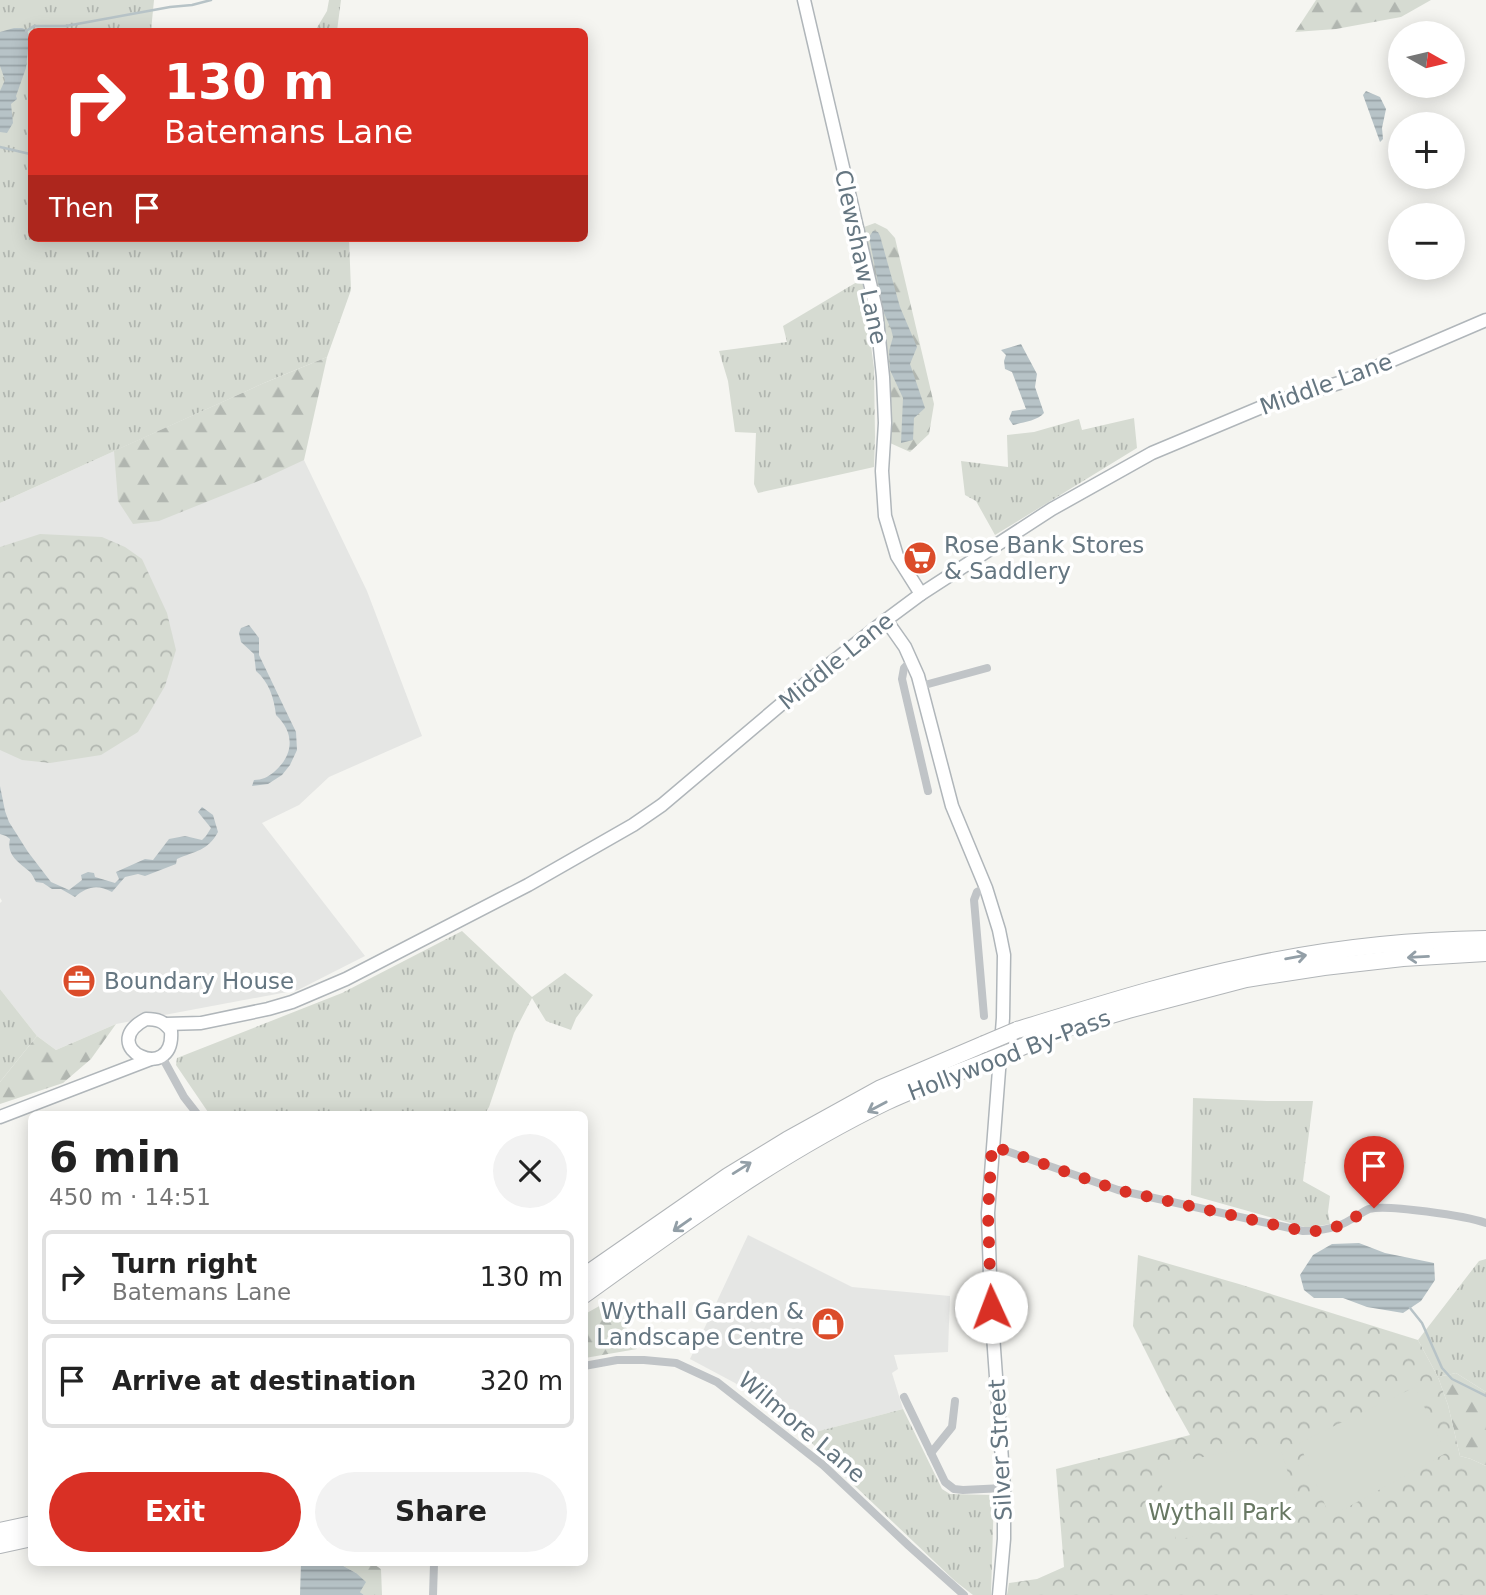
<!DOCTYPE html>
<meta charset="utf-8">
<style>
body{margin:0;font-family:"DejaVu Sans",sans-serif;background:#f2f2f2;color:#222;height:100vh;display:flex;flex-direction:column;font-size:26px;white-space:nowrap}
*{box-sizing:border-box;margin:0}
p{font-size:23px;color:#767676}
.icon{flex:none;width:38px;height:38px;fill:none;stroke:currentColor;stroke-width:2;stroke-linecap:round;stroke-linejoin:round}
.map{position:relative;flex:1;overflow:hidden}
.drawer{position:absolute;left:28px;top:1111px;width:560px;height:455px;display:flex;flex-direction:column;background:#fff;border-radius:10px;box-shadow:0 4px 18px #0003}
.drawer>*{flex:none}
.guide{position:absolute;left:28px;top:28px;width:560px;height:214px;border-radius:10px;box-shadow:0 4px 18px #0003;background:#d93025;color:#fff;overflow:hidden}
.needle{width:46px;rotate:98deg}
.fabs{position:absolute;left:1388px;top:21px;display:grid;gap:14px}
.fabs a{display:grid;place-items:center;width:77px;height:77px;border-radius:50%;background:#fff;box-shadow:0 4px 18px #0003;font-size:35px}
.pin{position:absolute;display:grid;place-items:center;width:60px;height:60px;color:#fff;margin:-72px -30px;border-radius:50% 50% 50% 0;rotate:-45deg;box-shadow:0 0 7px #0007}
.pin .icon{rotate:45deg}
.me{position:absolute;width:77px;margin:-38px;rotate:358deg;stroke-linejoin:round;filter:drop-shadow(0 0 5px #0008)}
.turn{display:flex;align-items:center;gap:24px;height:147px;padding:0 21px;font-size:32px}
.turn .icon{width:91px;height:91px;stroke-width:2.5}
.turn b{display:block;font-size:49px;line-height:60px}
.then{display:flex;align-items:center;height:66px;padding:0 21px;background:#0003;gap:14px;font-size:26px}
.round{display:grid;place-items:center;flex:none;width:74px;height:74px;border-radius:37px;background:#f2f2f2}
.overview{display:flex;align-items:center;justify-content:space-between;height:119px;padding:0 21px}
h1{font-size:42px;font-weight:700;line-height:52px}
.primary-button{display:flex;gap:14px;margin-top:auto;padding:14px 21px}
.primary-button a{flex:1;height:80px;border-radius:42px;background:#d93025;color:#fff;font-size:28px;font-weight:700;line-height:80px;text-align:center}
.primary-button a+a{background:#f2f2f2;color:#222}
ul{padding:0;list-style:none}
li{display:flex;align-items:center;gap:21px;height:94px;margin:0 14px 10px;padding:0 7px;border:4px solid #e0e0e0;border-radius:10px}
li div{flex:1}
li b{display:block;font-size:26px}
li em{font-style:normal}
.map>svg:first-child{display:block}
</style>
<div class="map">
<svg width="1486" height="1595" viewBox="0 0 1486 1595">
<defs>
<pattern id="grass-tufts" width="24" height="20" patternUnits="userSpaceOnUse" patternTransform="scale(1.75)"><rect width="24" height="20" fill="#d6dbd2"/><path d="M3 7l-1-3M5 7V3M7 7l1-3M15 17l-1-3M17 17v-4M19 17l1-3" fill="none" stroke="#b1b6b0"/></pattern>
<pattern id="forest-firs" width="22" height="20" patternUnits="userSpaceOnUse" patternTransform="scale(1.75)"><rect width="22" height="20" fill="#d6dbd2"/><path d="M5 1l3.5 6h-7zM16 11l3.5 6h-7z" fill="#b1b6b0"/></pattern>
<pattern id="park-crowns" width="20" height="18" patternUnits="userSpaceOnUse" patternTransform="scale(1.75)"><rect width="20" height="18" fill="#d6dbd2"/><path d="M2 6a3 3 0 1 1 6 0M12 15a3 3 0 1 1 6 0" fill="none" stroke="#b1b6b0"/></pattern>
<pattern id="water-rules" width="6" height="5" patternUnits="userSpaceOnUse" patternTransform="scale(1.75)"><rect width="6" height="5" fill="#b7c3c7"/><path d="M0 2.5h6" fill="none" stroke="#98a3a7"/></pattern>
</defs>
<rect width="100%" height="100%" fill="#f5f5f1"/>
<g fill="#e5e6e4">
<polygon points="264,383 304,460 367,591 422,736 329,777 299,805 262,823 365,956 298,990 116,1024 56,1050 37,1036 0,989 0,903 2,901 0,898 0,503"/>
<polygon points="748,1235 852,1287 950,1296 948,1352 894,1355 898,1369 892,1373 903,1409 804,1435 735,1383 690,1359"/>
</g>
<g fill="url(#grass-tufts)">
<polygon points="0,0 154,0 151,31 32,32 32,238 349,238 351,290 327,357 264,383 0,503"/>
<polygon points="329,0 341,0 337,31 315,31 327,11"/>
<polygon points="862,279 874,368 875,437 874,467 758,493 754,484 756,433 735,432 728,381 719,351 787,342 783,326"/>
<polygon points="1134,418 1137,448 995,535 976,501 965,495 961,461 1008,467 1007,435 1034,432 1079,419 1082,430"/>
<polygon points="462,931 532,997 565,973 593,995 576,1018 571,1030 546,1021 532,998 514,1033 489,1107 484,1115 210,1115 176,1065 177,1058 342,993"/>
<polygon points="0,989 37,1036 0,1082"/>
<polygon points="1193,1098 1267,1101 1313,1101 1303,1181 1330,1196 1328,1212 1330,1224 1308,1228 1191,1195"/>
<polygon points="1486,1259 1486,1392 1456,1373 1438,1377 1418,1340 1479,1261"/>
<polygon points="903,1409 942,1489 950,1494 994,1495 991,1595 973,1595 955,1581 837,1469 804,1435"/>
</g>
<g fill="url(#forest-firs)">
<polygon points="1316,0 1431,0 1401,17 1336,29 1295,32"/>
<polygon points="875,223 887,229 895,238 934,404 929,434 910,452 890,443 879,302 864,227"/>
<polygon points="327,357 304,460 261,480 159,521 133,524 118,501 114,451 264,383"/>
<polygon points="116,1024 91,1059 63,1083 0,1104 0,1082 37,1036 56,1050"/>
<polygon points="612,1299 637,1349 585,1358 585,1314"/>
<polygon points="1456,1373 1486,1392 1486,1466 1471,1459 1460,1456 1448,1405 1438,1377"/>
<polygon points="338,1563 372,1563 381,1569 382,1595 364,1595 360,1592 356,1573"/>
</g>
<g fill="url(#park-crowns)">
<polygon points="40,534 102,537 125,547 142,559 167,613 176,650 165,686 138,732 101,755 50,763 22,760 0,750 0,547"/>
<polygon points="1138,1255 1239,1284 1418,1340 1438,1377 1448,1405 1460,1456 1471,1459 1486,1466 1486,1595 1007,1595 1009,1583 1037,1579 1064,1567 1056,1469 1190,1435 1167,1394 1133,1326"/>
</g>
<g fill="#d6dbd2">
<polygon points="1415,1387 1446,1453 1330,1517 1299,1443"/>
<polygon points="1279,1442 1300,1515 1176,1540 1157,1466"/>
</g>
<g fill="url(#water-rules)">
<polygon points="14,28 22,28 27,30 31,43 28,50 26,68 16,96 17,99 11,104 13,123 7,133 0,132 0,91 5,80 0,66 0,32"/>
<polygon points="1366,91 1380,97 1386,109 1382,128 1383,139 1380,142 1363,95"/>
<polygon points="873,231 878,232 880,236 900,307 917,347 910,364 925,408 914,418 913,440 901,443 903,398 890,370 889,351 893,337 891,329 884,313 869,237"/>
<path d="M1021,344l16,30 -2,13 9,26c-7,8 -21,9 -31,12l-4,-6 3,-8 14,-2 -14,-37 -7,-3 -1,-8 2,-6 -5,-5z"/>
<path d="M249,625l10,13v17l37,77 1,18 -7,15 -8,10 -14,9 -16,2 2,-6c8,0 14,-3 20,-8 20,-17 21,-39 2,-57 -2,-17 -7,-33 -20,-44l-2,-17 -13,-12 -2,-9 2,-5z"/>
<path d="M0,786l5,25 4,11 19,30 23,30 18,8 13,-10 -1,-5 7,-3 6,1 1,4 20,6 4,-4 -3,-7 29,-13 8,1 16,-21 16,-3 17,4 4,-4 5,-8 -13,-16 4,-5 11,8 5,17c-10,19 -23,19 -41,27l-1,5 -31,12 -7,-2 -13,3 -13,15c-14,-8 -25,-6 -37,5l-14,-8h-9l-9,-6 -7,-1c-2,-3 -3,-7 -6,-10 -10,-9 -24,-16 -20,-33l-4,-3 -6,-2z"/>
<polygon points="1359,1243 1385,1253 1434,1263 1435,1280 1421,1301 1403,1313 1367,1307 1343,1298 1314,1298 1304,1290 1300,1275 1313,1255 1332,1244"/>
<polygon points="301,1563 338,1563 356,1573 366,1582 360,1592 364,1595 300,1595"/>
</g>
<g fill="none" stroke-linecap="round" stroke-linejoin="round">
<g stroke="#b7c3c7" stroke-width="2.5">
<polyline points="26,31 34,26 66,26 170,7 192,5 211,0"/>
<polyline points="0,147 30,154"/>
<polyline points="1410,1308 1422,1323 1442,1368 1452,1379 1486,1396"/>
</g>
<defs>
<g id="secondary">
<polyline points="804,0 876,309 883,377 885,423 882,471 885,516 897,556 921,594"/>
<polyline points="886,620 905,647 918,676 952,806 986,888 999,930 1004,955 1003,1018 988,1213 991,1307 1004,1488 1004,1539 999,1595"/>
<path d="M146,1019c11,0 18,2 25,12 4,55 -77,16 -25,-12z"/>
<polyline points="166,1024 201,1023 268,1009 292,1002 346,979 528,885 633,825 662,805 811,679 886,620 921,594 1052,509 1152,453 1269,404 1339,383 1486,320"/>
<polyline points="0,1117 151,1059"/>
</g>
<g id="highway">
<path d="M1017,1030c76,-23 153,-48 231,-64 78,-17 158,-26 238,-27"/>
<polyline points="1015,1050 1063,1029 1128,1010 1246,979 1324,967 1403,958 1486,953"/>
<polyline points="584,1276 728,1176 787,1140 881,1088 984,1044"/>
<path d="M584,1295c97,-70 194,-141 302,-193 32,-15 66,-27 99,-40"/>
<polyline points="0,1531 32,1524"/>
<polyline points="0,1545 32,1538"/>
</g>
</defs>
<use href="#secondary" stroke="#b0b6ba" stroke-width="15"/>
<use href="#highway" stroke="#b1b5b8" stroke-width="18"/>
<g stroke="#c0c4c7" stroke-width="8">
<polyline points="912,660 904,668 902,679 928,791"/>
<polyline points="921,686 987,668"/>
<polyline points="984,1016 974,900 977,892 986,888"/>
<polyline points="161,1055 184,1097 198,1115"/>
<path d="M992,1146l126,44 185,41c16,0 33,-2 47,-11 6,-3 12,-8 19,-11 17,-5 98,7 117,14"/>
<polyline points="584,1366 617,1360 644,1360 676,1363 717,1382 823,1465 909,1546 964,1595"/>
<polyline points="904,1397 945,1482 954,1489 963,1490 1004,1488"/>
<polyline points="931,1453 952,1427 955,1401"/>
<polyline points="433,1595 434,1563"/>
</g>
<use href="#secondary" stroke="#fff" stroke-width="12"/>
<use href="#highway" stroke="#fff" stroke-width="16"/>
<defs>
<g id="highway-bridge">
<polyline points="984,1044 1017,1030"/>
<polyline points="985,1062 1015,1050"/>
</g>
</defs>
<use href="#highway-bridge" stroke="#b1b5b8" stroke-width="18" stroke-linecap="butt"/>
<use href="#highway-bridge" stroke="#fff" stroke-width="16"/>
</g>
<defs><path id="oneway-shaft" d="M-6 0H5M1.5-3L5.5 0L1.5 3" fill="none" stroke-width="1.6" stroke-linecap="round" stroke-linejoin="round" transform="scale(1.75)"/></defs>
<g stroke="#939fa7">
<use href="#oneway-shaft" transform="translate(1296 957) rotate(-10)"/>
<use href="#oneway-shaft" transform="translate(1418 957) rotate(177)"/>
<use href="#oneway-shaft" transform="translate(877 1107) rotate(152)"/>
<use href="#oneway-shaft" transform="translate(742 1168) rotate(-32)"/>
<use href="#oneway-shaft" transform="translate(682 1225) rotate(145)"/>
</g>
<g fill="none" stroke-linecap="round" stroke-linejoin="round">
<path stroke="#d93025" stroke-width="12" stroke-dasharray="0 21.6" d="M991,1307l-3,-94 4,-67 126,44 185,41c16,1 32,-2 46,-10 9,-5 15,-11 25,-13"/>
</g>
<defs>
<symbol id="supermarket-disc" viewBox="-11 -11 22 22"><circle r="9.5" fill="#db4c2a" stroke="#fff"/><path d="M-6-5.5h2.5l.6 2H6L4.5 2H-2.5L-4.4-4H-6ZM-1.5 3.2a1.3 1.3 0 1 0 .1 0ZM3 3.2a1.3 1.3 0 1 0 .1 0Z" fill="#fff"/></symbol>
<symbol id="office-disc" viewBox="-11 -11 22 22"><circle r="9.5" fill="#db4c2a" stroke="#fff"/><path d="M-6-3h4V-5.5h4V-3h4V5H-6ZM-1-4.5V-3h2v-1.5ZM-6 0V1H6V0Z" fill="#fff"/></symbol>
<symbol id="shop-disc" viewBox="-11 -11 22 22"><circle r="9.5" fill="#db4c2a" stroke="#fff"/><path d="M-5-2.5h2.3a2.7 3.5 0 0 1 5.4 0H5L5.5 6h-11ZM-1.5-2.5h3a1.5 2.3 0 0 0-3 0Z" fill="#fff"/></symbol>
</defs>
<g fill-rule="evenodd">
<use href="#supermarket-disc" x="901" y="539" width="38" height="38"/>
<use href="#office-disc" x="60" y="962" width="38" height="38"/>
<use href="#shop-disc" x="809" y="1305" width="38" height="38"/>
</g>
<g text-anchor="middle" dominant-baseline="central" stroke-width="7" stroke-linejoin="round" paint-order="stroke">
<g font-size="23" fill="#657681" stroke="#fff">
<text transform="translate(861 257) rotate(78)">Clewshaw Lane</text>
<text transform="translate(1326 384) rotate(-20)">Middle Lane</text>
<text transform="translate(836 661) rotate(-39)">Middle Lane</text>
<text transform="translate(1009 1055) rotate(-21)">Hollywood By-Pass</text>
<text transform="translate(802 1427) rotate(40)">Wilmore Lane</text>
<text transform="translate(1000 1450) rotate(-93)">Silver Street</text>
</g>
<g font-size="23" fill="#657681" stroke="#fff" text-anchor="start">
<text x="944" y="545">Rose Bank Stores<tspan x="944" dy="26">&amp; Saddlery</tspan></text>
<text x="104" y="981">Boundary House</text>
<text x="804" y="1311" text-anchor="end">Wythall Garden &amp;<tspan x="804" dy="26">Landscape Centre</tspan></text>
</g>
<g font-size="23" fill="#687863" stroke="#fff">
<text x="1220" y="1512">Wythall Park</text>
</g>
</g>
</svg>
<div class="fabs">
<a><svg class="needle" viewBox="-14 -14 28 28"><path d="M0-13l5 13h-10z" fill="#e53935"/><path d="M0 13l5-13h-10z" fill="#767676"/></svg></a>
<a>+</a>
<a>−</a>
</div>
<div class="pin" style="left:1374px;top:1208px;background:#d93025"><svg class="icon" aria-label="arrive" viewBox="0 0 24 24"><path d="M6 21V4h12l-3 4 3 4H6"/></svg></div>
<svg class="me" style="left:991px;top:1307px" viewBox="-20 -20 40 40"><circle r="19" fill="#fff"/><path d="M0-13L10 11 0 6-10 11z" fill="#d93025"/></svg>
<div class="guide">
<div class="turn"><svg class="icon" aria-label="right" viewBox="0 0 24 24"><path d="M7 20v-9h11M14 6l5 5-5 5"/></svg><div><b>130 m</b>Batemans Lane</div></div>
<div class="then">Then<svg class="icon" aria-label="arrive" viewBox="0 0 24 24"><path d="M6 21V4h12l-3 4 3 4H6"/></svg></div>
</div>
<section class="drawer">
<div class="overview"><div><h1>6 min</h1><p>450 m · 14:51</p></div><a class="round"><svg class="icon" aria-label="close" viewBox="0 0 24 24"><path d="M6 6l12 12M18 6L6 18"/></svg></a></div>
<ul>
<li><svg class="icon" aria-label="right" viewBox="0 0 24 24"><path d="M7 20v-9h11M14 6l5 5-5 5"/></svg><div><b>Turn right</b><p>Batemans Lane</p></div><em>130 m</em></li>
<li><svg class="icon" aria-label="arrive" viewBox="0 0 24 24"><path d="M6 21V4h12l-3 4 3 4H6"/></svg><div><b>Arrive at destination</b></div><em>320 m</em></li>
</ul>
<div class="primary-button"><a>Exit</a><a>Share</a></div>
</section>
</div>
